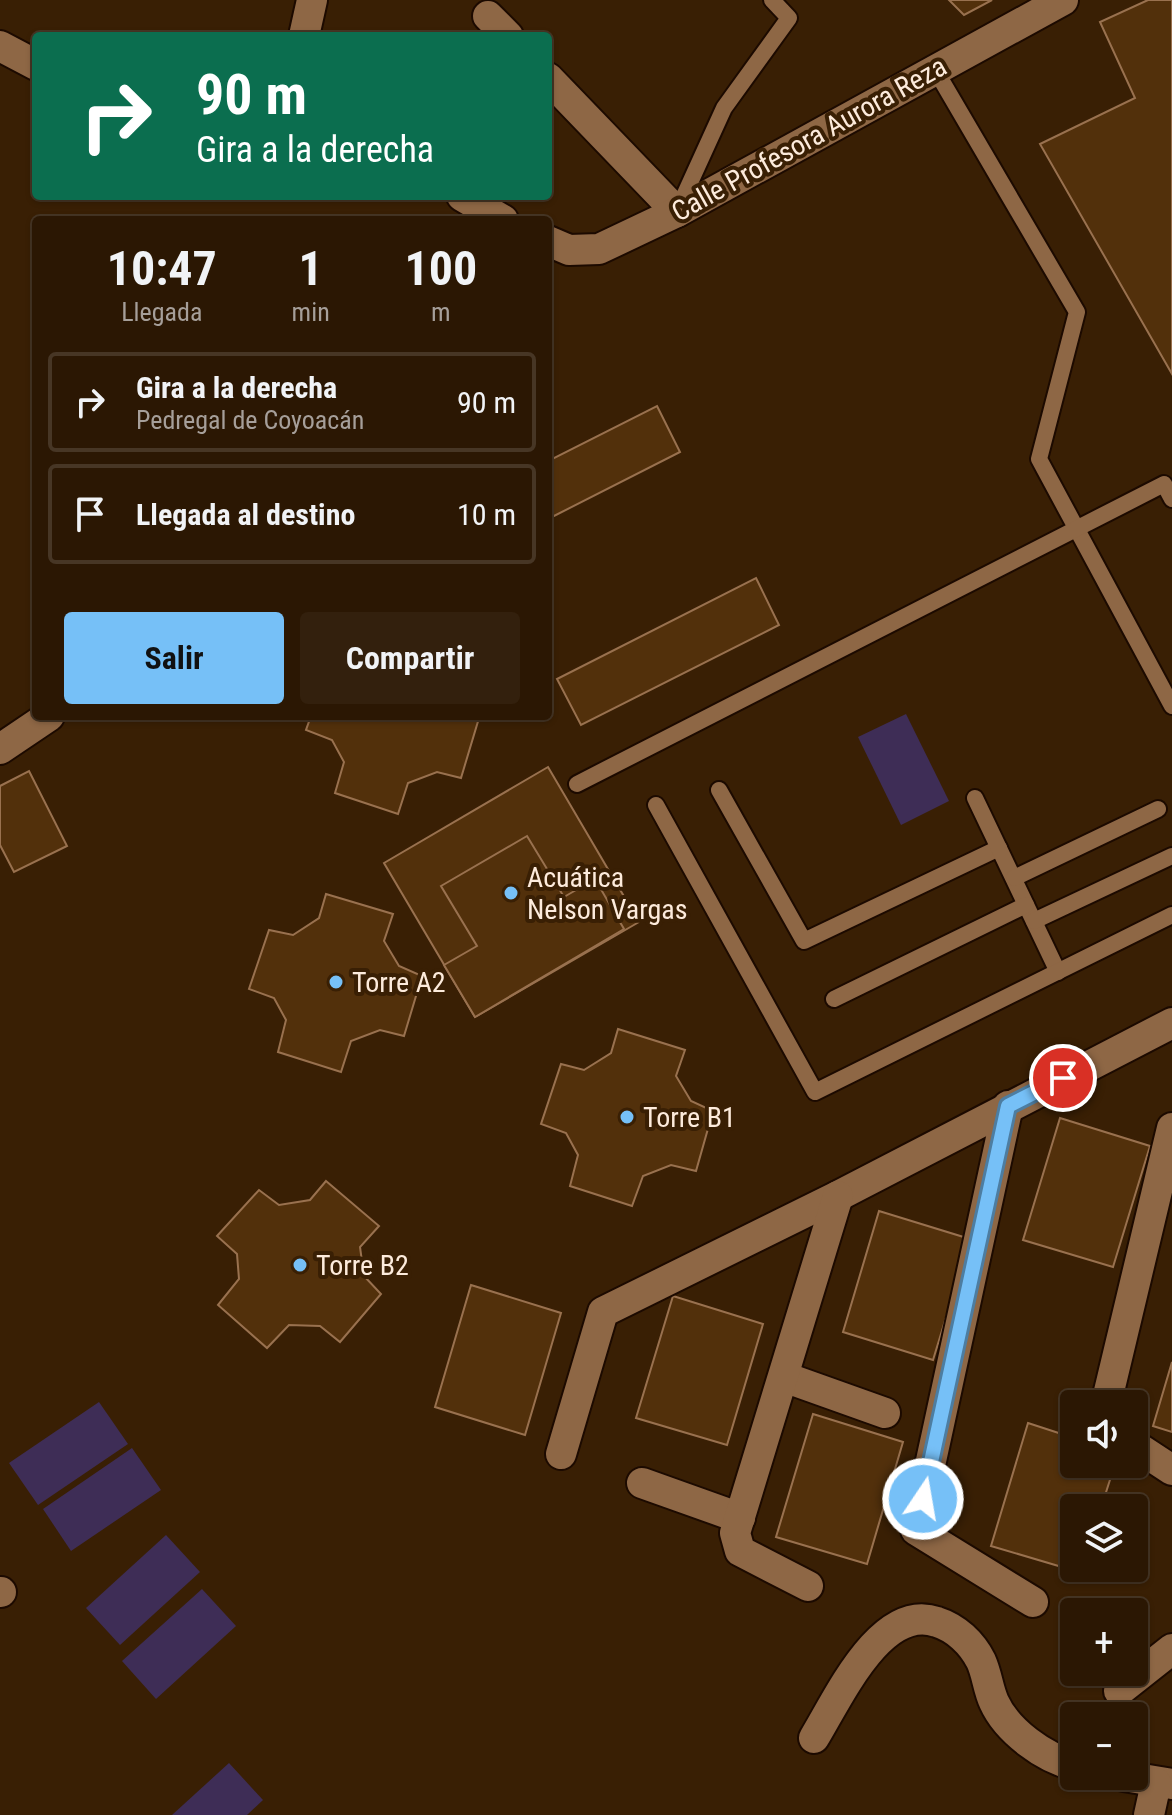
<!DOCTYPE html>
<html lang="es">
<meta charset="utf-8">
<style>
body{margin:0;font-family:"Roboto Condensed",sans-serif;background:#33200d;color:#f1f3f6;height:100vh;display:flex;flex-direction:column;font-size:30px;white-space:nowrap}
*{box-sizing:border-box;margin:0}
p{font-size:26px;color:#a69f9a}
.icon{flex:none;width:44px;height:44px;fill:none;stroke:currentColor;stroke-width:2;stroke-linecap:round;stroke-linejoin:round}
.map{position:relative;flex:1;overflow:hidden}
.panel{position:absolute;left:32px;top:216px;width:520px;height:504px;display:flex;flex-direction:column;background:#2b1703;border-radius:8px;box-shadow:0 2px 6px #0004,0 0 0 2px #473625}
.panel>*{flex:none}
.top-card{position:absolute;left:32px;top:32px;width:520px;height:168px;border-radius:8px;box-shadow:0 2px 6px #0004,0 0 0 2px #473625;background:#0b6e4f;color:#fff;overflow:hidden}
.buttons{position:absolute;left:1060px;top:1390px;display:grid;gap:16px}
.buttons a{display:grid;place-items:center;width:88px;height:88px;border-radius:8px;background:#2b1703;box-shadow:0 2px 6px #0004,0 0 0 2px #473625;font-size:40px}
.pin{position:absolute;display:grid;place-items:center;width:68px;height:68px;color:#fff;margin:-34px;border:4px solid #fff;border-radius:50%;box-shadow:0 2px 8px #0007}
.me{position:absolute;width:88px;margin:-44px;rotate:12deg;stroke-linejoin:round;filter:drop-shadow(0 0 6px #0008)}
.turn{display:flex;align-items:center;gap:28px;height:168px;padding:0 32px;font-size:36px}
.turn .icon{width:104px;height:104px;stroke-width:2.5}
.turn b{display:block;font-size:56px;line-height:68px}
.eta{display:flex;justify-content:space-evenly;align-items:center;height:136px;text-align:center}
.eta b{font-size:48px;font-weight:700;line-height:56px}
.primary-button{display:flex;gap:16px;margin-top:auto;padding:16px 32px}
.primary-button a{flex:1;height:92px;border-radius:8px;background:#76c0f7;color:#111;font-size:32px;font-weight:700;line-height:92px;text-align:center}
.primary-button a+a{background:#33200d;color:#f1f3f6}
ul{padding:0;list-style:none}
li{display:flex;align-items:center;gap:24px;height:100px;margin:0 16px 12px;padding:0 16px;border:4px solid #473625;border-radius:8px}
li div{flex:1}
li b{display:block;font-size:30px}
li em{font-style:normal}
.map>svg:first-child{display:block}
</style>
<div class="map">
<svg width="1172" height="1815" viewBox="0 0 1172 1815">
<rect width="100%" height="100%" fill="#391f04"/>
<g fill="#3e2d56">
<polygon points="906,714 949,801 901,825 858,737"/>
<polygon points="99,1402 128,1444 38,1505 9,1463"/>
<polygon points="132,1448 161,1490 71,1551 43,1509"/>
<polygon points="166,1535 200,1572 120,1645 86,1608"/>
<polygon points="202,1589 236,1626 156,1699 122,1661"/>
<polygon points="229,1763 263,1800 247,1815 172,1815"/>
</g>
<g fill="#52300b" stroke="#99714f" stroke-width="2">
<polygon points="949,0 992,0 964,15"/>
<polygon points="1148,0 1172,0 1172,374 1040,144 1135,98 1100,22"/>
<polygon points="657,406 680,452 548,519 548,461"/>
<polygon points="756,578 779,625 581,725 557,679"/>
<polygon points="311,716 474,716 479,718 461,778 437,772 408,783 398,814 335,793 344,762 332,740 306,730"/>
<polygon points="548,767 639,922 475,1017 384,863"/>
<polygon points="29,771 67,846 14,872 0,845 0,786"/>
<polygon points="527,836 564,897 595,879 624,929 475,1017 444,965 477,946 441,886"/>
<polygon points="326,894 393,914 384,941 399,966 422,976 404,1036 380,1030 351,1041 341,1072 278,1052 286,1020 274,998 249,989 269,930 293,935 319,918"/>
<polygon points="618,1029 685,1050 676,1076 691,1101 713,1111 696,1171 671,1165 643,1176 632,1206 570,1186 578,1155 566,1133 541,1124 561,1064 584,1070 611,1053"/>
<polygon points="1060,1118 1150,1146 1113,1267 1023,1240"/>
<polygon points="326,1181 379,1226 360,1247 364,1276 381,1294 340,1342 320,1326 289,1325 267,1348 218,1305 239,1279 237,1254 217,1236 259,1190 279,1205 310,1200"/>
<polygon points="879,1211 970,1239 933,1360 843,1332"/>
<polygon points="471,1285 561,1313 525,1435 435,1407"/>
<polygon points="673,1296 763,1324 727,1445 636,1418"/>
<polygon points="1172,1362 1172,1432 1153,1426"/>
<polygon points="813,1414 903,1442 867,1564 776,1537"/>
<polygon points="1028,1423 1074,1438 1074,1464 1115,1464 1101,1508 1074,1508 1074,1568 1083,1568 1082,1573 991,1546"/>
</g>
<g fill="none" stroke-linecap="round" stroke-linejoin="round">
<defs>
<g id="lane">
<polyline points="936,71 1077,312 1039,459 1172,706"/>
<polyline points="678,209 724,108 789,18 772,0"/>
<polyline points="577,784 1164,484 1172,499"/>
<polyline points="719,790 804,941 999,848"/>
<polyline points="975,798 1058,972"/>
<polyline points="656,805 815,1092 1172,915"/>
<polyline points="1014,878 1158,809"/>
<polyline points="1034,921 1172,856"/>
<polyline points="834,999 1026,905"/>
</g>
<g id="street">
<polyline points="488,16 508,36"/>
<polyline points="304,36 312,0"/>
<polyline points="0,46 36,65"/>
<polyline points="548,78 677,212"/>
<polyline points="462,196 503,220"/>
<polyline points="548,241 569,250 599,249 677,212 1063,0"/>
<polyline points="0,749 49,716"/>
<polyline points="1008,1106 916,1530 1033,1602"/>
<polyline points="784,1377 885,1413"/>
<polyline points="1106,1404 1172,1128"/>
<polyline points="1134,1445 1172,1470"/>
<polyline points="561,1454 603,1312 838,1196 1172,1023"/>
<polyline points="642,1483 740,1518"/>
<polyline points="808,1586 740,1551 735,1533 838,1196"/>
<polyline points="0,1592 1,1592"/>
<polyline points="1119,1691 1172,1649"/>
<path d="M814,1738c24,-39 67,-136 123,-116 19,6 35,21 44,39 6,13 7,28 13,41 13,29 50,56 80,63"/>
<polyline points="1124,1776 1172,1784"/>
<polyline points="1149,1815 1156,1783"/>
</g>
</defs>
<use href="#lane" stroke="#1c0a00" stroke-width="20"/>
<use href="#street" stroke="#1c0a00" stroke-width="34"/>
<use href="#lane" stroke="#8e6745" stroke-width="16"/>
<use href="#street" stroke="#8e6745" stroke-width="30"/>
</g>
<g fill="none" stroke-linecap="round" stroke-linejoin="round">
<defs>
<polyline id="route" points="923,1499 1008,1106 1063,1078"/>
</defs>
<use href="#route" stroke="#4d7da1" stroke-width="20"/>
<use href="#route" stroke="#76c0f7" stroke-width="14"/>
</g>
<g fill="#76c0f7" stroke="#391f04" stroke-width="3">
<circle cx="511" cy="893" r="8"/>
<circle cx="336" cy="982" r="8"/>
<circle cx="627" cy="1117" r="8"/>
<circle cx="300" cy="1265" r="8"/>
</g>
<g text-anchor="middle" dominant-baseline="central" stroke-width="8" stroke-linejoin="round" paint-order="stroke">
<g font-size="28" fill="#fdebdc" stroke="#391f04">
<text transform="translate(809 139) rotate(-29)">Calle Profesora Aurora Reza</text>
</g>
<g font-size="28" fill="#fdebdc" stroke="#391f04" text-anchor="start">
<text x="527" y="877">Acuática<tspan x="527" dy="32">Nelson Vargas</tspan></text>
<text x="352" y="982">Torre A2</text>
<text x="643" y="1117">Torre B1</text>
<text x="316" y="1265">Torre B2</text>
</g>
</g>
</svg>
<div class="buttons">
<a><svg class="icon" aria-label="sound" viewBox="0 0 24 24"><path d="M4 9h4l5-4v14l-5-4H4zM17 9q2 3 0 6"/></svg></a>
<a><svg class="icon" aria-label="layers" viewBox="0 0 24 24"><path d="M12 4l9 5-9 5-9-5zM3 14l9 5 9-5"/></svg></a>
<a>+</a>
<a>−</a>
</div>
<div class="pin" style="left:1063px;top:1078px;background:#d93025"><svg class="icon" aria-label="arrive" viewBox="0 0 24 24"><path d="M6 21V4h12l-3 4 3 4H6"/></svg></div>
<svg class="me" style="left:923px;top:1499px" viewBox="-20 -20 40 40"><circle r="17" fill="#76c0f7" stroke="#fff" stroke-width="3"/><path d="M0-11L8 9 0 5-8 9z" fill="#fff"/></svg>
<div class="top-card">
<div class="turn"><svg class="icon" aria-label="right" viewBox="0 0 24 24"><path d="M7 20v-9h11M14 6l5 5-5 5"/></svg><div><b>90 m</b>Gira a la derecha</div></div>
</div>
<section class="panel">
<div class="eta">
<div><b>10:47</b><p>Llegada</p></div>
<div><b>1</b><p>min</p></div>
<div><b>100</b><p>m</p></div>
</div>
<ul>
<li><svg class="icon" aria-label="right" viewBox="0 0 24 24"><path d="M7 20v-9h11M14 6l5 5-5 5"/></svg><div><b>Gira a la derecha</b><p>Pedregal de Coyoacán</p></div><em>90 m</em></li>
<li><svg class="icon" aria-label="arrive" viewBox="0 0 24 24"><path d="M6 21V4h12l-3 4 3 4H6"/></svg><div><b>Llegada al destino</b></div><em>10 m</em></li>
</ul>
<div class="primary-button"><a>Salir</a><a>Compartir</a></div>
</section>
</div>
